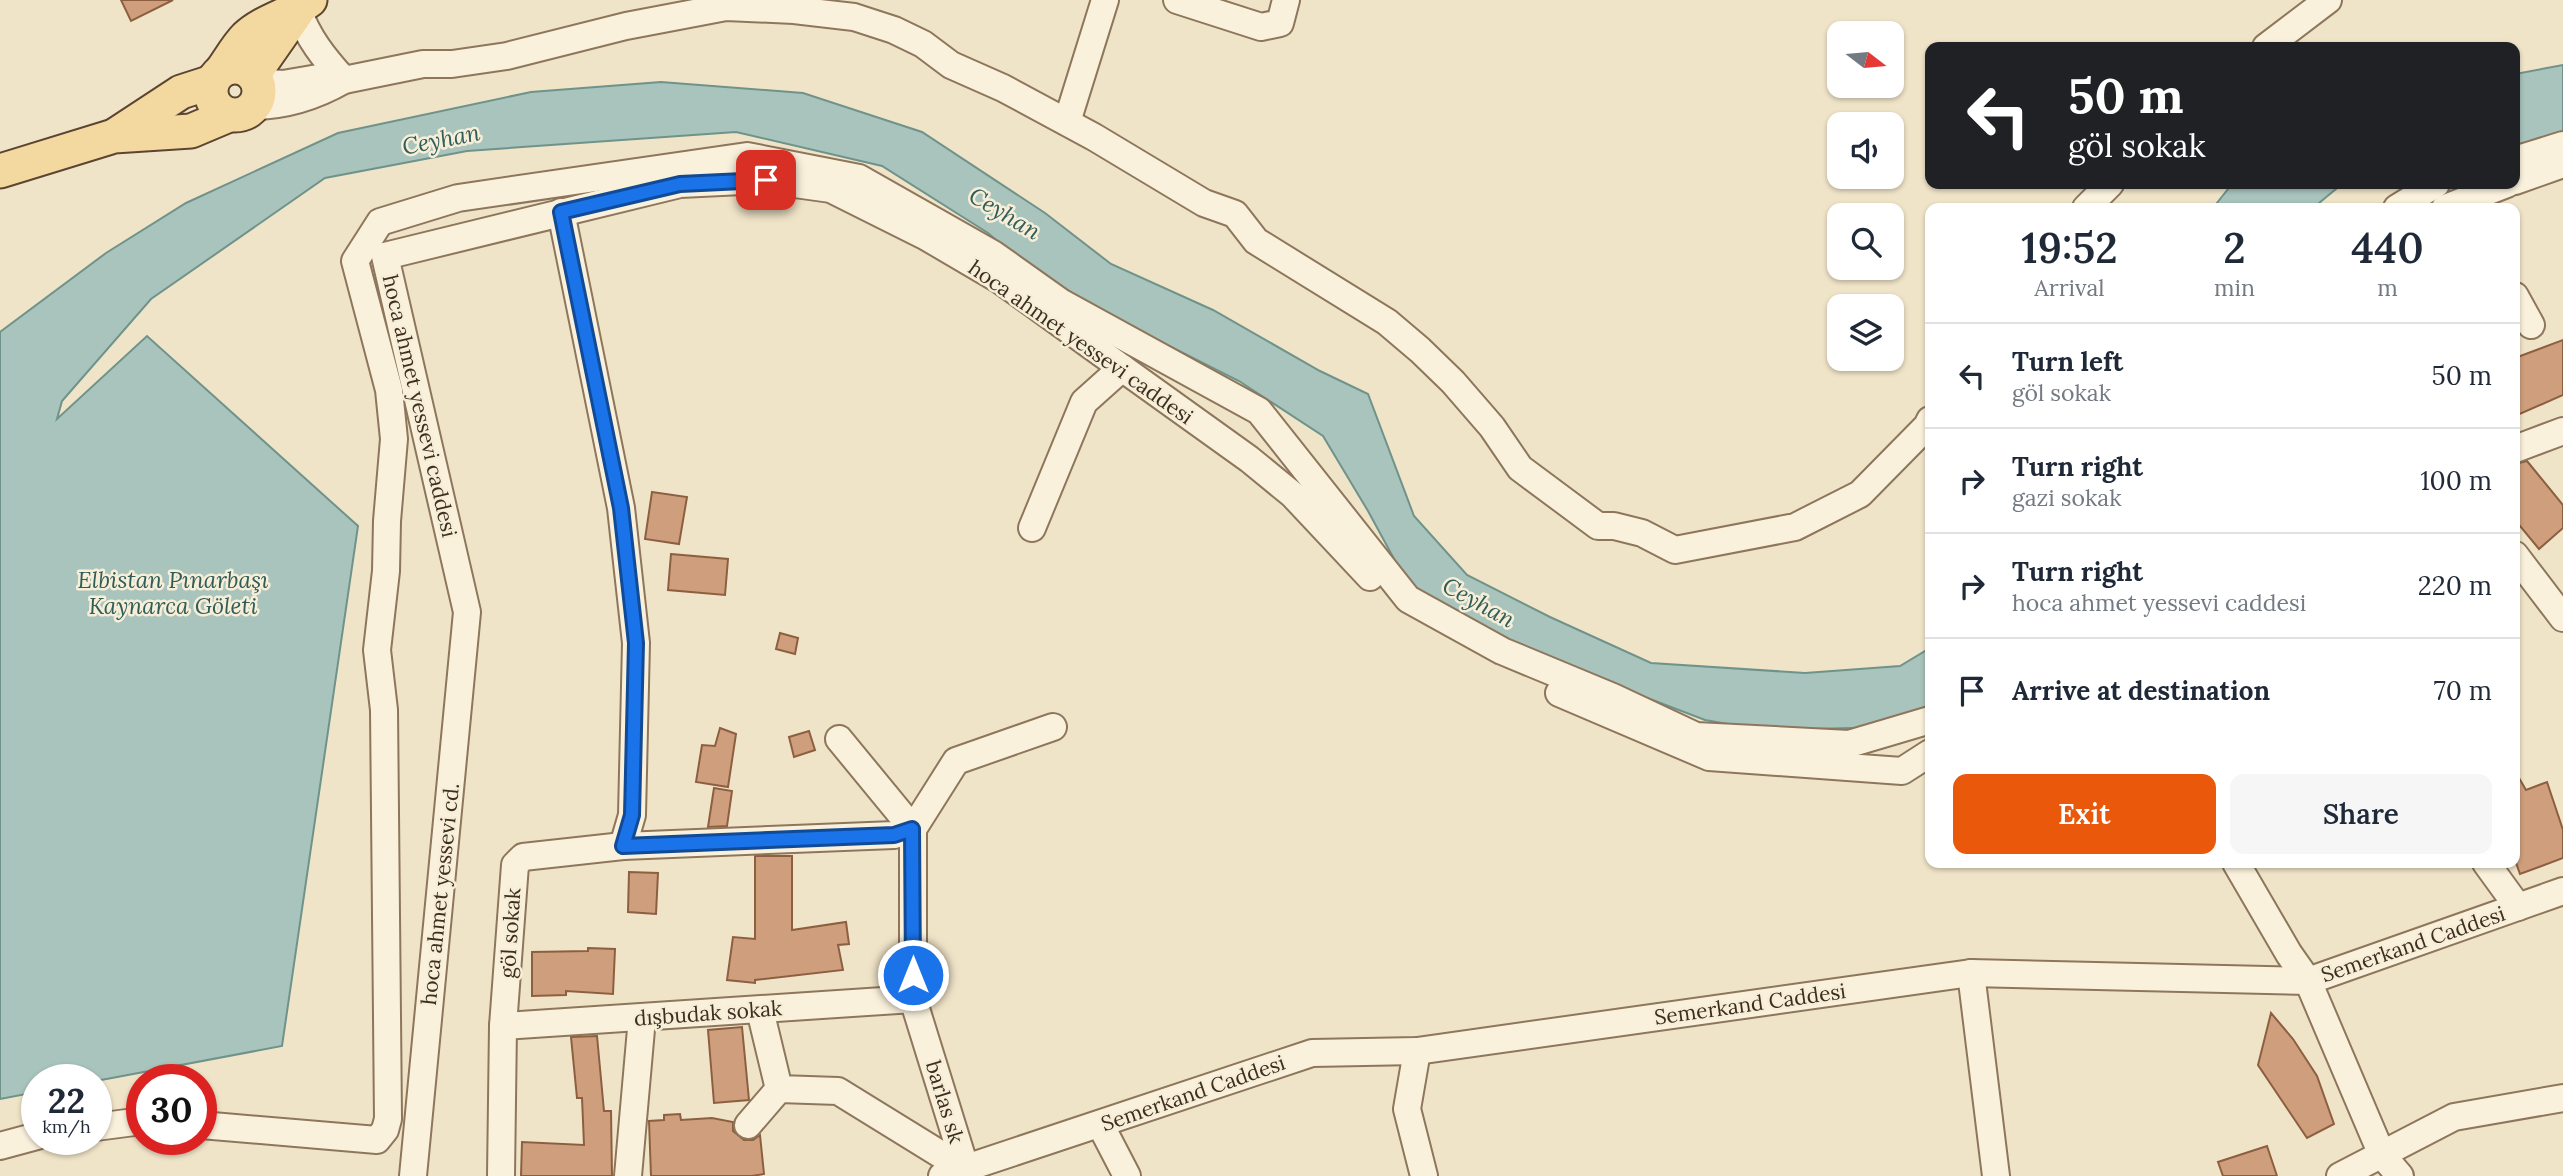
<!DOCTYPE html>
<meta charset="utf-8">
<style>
body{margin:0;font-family:Lora,serif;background:#f6f6f7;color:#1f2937;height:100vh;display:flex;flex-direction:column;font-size:26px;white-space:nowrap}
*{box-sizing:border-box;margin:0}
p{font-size:23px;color:#747a83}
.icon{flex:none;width:38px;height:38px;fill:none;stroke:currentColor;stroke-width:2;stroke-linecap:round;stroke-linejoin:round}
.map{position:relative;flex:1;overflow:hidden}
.sheet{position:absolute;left:1925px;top:203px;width:595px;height:665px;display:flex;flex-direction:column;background:#fff;border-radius:14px;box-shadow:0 2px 5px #0004}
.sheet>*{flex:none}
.hud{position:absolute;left:1925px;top:42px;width:595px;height:147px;border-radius:14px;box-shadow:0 2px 5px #0004;background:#202124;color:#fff;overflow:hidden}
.needle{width:46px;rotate:106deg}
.fabs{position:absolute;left:1827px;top:21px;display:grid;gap:14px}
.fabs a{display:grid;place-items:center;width:77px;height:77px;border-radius:14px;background:#fff;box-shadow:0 2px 5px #0004;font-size:35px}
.speed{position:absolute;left:21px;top:1064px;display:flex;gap:14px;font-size:35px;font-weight:700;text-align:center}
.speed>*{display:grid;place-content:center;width:91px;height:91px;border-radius:50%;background:#fff;box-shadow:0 2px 5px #0004;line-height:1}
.speed small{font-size:18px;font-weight:400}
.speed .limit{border:10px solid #d22;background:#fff;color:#111}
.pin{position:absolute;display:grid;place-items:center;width:60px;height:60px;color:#fff;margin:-30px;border-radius:14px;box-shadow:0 4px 10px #0006}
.me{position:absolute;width:77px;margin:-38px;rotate:0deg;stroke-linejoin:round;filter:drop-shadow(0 0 5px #0008)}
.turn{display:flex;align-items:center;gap:24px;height:147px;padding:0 28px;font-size:32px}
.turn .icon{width:91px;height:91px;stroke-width:2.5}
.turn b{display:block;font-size:49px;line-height:60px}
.eta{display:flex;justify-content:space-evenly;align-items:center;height:119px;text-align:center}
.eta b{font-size:42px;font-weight:600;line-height:49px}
.button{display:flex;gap:14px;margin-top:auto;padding:14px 28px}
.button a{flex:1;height:80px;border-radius:14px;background:#ea580c;color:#fff;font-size:28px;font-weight:600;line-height:80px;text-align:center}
.button a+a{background:#f6f6f7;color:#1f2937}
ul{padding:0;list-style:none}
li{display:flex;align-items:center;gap:21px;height:105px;padding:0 28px;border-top:2px solid #e0e1e3}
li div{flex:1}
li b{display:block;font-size:26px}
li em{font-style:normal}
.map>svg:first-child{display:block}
</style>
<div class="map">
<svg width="2563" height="1176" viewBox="0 0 2563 1176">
<rect width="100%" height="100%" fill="#f0e4c8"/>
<g fill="#a9c4bc" stroke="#6f938a" stroke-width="2">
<polygon points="2563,65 2563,133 2515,145 2515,74"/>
<polygon points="661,82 803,93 922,132 1045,213 1111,264 1213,310 1320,371 1368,394 1414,516 1467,575 1550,617 1651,663 1805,673 1900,666 1930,648 1930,709 1894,727 1762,730 1705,720 1493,639 1411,590 1368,511 1323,436 1239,381 1050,286 988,233 882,166 736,132 467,151 325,178 151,299 62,401 57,419 147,336 358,526 282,1046 96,1081 37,1080 37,1092 0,1099 0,332 106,253 186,203 338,133 531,92"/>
<polygon points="2232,184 2342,184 2313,208 2213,208"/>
</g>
<g fill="#cf9f7d" stroke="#8d5f41" stroke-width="2">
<polygon points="121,0 173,0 131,21"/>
<polygon points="2563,340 2563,395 2515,416 2515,358"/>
<polygon points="2527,461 2563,505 2563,528 2539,549 2515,520 2515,464"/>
<polygon points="652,492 687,497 679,544 645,539"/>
<polygon points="671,554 728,559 725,595 668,590"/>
<polygon points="780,633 798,638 795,654 776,649"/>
<polygon points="720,728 736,734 728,787 696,782 702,745 715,746"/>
<polygon points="809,731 815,750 794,757 789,737"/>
<polygon points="2515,771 2526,790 2547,782 2563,830 2563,858 2520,874 2515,860"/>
<polygon points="714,788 732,791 727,826 708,827"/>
<polygon points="755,856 792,856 792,930 846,922 849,944 838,945 843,970 755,980 755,983 727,980 733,937 755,939"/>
<polygon points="629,872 658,873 656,914 628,912"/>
<polygon points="588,948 615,949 613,994 566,991 566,995 532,996 532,952 588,951"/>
<polygon points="2271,1013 2293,1039 2317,1076 2334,1124 2307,1138 2258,1065"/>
<polygon points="742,1027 749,1100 714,1103 708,1030"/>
<polygon points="597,1036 604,1111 611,1111 612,1176 521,1176 522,1142 584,1145 582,1098 577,1098 571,1037"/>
<polygon points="680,1114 681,1120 712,1118 733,1122 733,1131 744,1140 753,1140 760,1135 764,1174 752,1176 651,1176 649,1121 664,1120 664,1115"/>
<polygon points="2267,1146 2277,1176 2223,1176 2218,1162"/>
</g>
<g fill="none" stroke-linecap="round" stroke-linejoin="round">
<defs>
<g id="minor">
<polyline points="1177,0 1261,27 1280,23 1286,0"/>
<path d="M298,10c10,28 26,48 46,70l79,-16h29l55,-8 119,-30 100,-19 68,3 60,7 40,13 29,14 28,21 52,23 91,49 110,66 31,11 21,27 131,81 33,28 33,32 39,45 28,41 78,58h16l28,7 33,17 120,-23 65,-33 67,-68 3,-6"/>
<polyline points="2266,47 2328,0"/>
<polyline points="257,82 283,84 324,77 332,78"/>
<path d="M253,106c33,0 63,-10 91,-26"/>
<polyline points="1067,122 1105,0"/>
<polyline points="2515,160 2563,145"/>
<polyline points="2515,181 2563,164"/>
<polyline points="2086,208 2110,184"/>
<polyline points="2397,208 2436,184"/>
<polyline points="2445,208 2507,184"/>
<polyline points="561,212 621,508 636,643 632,815 623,846"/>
<polyline points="2515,296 2531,325"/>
<polyline points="2515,449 2563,431"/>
<polyline points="1032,528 1084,402 1122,368"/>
<polyline points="2515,555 2563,618"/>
<polyline points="1559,693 1709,757 1902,771 1930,753"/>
<polyline points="839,739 913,829"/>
<polyline points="913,829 956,761 1053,727"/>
<polyline points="2236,863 2289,954 2308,981 2382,1155 2400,1176"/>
<polyline points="2486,863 2518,907"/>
<polyline points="1971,973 1996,1176"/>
<polyline points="760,1010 779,1089 838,1091 966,1170 913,999 913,829"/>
<polyline points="503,1026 913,999"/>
<polyline points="1417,1051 1407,1109 1424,1176"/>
<polyline points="1100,1124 1127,1176"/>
<polyline points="201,1125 377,1140 385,1130 388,1119 384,710 377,650 386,571 387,521 394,439 389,390 355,261 380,222 458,198 747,156 859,178 993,254 1062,303 1259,411 1408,599 1502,651 1613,697 1696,736 1849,744 1930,720"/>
<polyline points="748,1125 779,1089"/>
<polyline points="96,1127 142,1121"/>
<polyline points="0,1146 37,1136"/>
<polyline points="413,1176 467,612 385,256 680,184 766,180 831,189 925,236 1000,280 1097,350 1249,459 1293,495 1370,577"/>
<polyline points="501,1176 503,1026 515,865 523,857 623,846 894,835 913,829"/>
<polyline points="628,1176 642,1018"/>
<polyline points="942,1176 1312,1053 1417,1051 1971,973 2308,981 2563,891"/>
<polyline points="2340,1176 2454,1117 2563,1098"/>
</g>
<g id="major">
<circle cx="235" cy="91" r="24"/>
<path d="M222,70c8,-11 15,-24 24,-33 18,-17 45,-22 64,-37"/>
<polyline points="253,75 297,12"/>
<polyline points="117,134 181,92 212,82"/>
<polyline points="0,171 114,136 191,131 229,115"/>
</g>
</defs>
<use href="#minor" stroke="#8d765c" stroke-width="30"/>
<use href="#major" stroke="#5b4430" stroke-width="37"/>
<use href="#minor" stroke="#faf1dc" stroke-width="26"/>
<use href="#major" stroke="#f3d9a0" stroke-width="33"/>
</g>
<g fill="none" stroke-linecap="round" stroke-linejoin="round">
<defs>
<polyline id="route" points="766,180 680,184 561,212 621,508 636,643 632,815 623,846 894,835 912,829 913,975"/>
</defs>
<use href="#route" stroke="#114b97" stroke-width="18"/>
<use href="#route" stroke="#1a73e8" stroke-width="12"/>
</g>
<g text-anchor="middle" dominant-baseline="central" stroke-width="5" stroke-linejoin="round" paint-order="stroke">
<g font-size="21" fill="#3d2e20" stroke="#f7eed8">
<text transform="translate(1081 342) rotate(35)">hoca ahmet yessevi caddesi</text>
<text transform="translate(420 406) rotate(77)">hoca ahmet yessevi caddesi</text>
<text transform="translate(440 894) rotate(-84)">hoca ahmet yessevi cd.</text>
<text transform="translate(510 933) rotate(-86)">göl sokak</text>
<text transform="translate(2413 944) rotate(-19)">Semerkand Caddesi</text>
<text transform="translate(1750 1004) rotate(-8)">Semerkand Caddesi</text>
<text transform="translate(708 1013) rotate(-4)">dışbudak sokak</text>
<text transform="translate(1193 1093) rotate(-19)">Semerkand Caddesi</text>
<text transform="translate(945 1102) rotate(73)">barlas sk</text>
</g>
<g font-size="23" font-style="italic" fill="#2f5d5a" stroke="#f7eed8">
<text transform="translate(441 139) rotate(-11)">Ceyhan</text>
<text transform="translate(1005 213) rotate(31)">Ceyhan</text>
<text x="173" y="579">Elbistan Pınarbaşı<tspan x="173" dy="26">Kaynarca Göleti</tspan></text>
<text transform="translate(1479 602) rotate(29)">Ceyhan</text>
</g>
</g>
</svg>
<div class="fabs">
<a><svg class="needle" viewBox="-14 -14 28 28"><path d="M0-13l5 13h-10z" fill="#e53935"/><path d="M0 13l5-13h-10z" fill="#747a83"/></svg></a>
<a><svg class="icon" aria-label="sound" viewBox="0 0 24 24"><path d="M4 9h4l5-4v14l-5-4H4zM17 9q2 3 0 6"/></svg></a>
<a><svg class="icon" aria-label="search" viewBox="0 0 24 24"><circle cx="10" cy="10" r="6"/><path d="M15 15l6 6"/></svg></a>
<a><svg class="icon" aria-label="layers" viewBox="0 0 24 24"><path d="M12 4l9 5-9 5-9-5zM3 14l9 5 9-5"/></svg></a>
</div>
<div class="speed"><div>22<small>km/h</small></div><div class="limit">30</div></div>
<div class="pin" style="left:766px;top:180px;background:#d93025"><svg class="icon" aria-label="arrive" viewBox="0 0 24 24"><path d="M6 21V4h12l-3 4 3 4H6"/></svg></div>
<svg class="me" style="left:913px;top:975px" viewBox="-20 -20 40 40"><circle r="17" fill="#1a73e8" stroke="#fff" stroke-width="3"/><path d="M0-11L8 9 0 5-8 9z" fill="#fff"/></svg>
<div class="hud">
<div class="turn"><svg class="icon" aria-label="left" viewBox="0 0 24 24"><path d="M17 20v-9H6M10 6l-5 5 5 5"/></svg><div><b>50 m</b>göl sokak</div></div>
</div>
<section class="sheet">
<div class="eta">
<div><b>19:52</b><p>Arrival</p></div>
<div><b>2</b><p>min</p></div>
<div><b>440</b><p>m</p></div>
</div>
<ul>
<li><svg class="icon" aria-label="left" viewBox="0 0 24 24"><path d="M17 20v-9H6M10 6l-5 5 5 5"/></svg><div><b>Turn left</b><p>göl sokak</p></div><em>50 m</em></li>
<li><svg class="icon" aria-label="right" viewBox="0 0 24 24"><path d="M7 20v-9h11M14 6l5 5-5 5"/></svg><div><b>Turn right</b><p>gazi sokak</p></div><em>100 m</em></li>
<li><svg class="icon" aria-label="right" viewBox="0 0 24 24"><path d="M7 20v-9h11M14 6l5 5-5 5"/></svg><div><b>Turn right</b><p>hoca ahmet yessevi caddesi</p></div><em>220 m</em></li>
<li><svg class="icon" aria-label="arrive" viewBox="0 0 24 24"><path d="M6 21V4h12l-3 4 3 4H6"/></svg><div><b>Arrive at destination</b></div><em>70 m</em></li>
</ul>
<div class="button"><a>Exit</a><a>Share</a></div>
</section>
</div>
